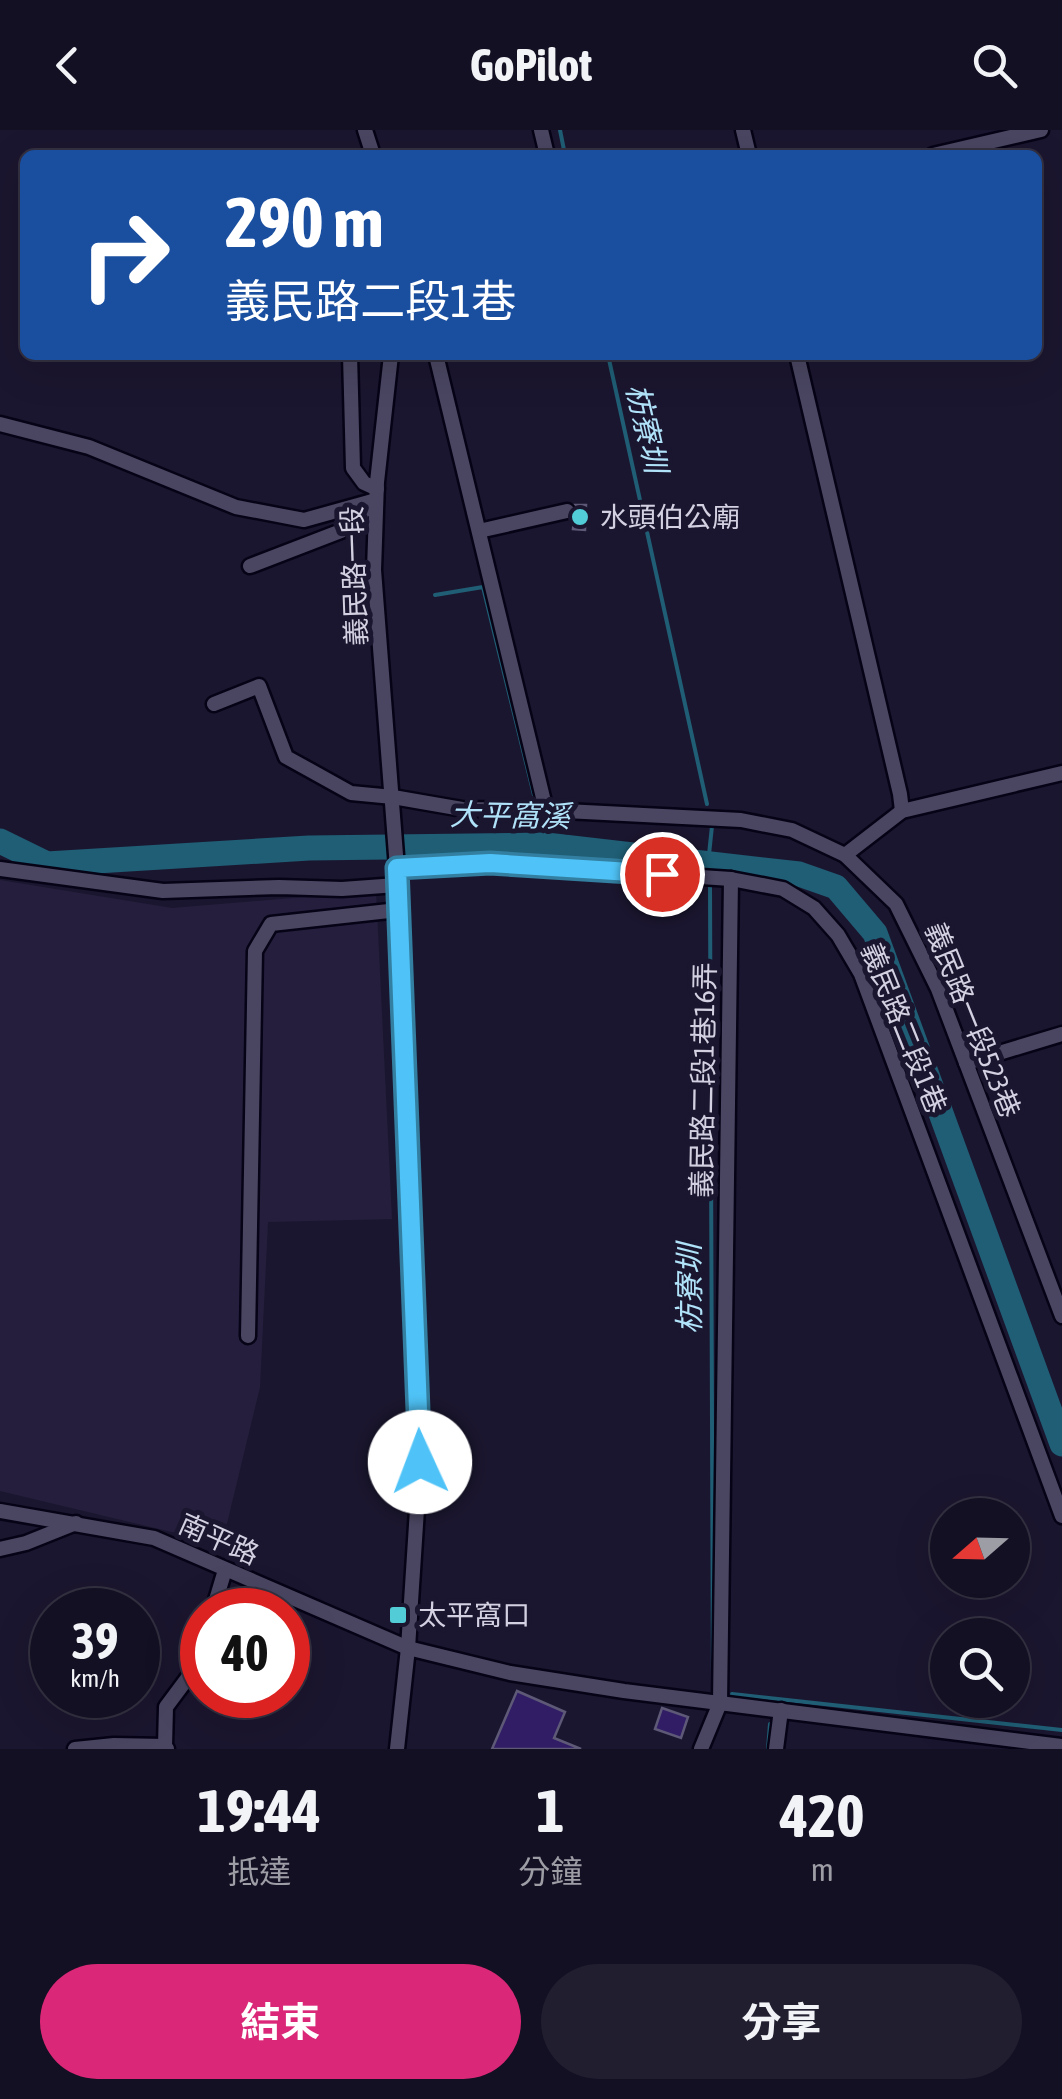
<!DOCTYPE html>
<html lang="zh-TW">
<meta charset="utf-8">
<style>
body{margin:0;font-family:"Asap Condensed","Noto Sans TC",sans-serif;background:#211e30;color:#f1f3f6;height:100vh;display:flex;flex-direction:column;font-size:38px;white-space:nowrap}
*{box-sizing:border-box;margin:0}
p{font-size:32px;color:#9d9da6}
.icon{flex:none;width:55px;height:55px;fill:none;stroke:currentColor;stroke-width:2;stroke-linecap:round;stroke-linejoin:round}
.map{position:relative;height:1619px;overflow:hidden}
.sheet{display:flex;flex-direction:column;background:#141023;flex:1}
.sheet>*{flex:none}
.top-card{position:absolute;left:20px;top:20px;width:1022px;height:210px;border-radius:15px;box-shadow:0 10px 40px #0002,0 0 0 2px #333041;background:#1a4fa0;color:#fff;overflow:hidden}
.needle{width:65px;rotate:250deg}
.controls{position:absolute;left:930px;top:1368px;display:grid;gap:20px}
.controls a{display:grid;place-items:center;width:100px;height:100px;border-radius:50%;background:#141023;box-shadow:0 10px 40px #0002,0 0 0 2px #333041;font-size:50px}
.speed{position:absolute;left:30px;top:1458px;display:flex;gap:20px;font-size:50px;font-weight:700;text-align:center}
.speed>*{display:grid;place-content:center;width:130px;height:130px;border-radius:50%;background:#141023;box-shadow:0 10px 40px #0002,0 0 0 2px #333041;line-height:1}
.speed small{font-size:25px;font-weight:400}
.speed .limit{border:15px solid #d22;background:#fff;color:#111}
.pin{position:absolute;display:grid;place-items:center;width:85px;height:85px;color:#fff;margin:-42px;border:5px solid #fff;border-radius:50%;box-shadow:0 2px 10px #0007}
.me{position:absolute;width:110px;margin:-55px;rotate:358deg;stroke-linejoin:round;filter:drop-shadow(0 0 8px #0008)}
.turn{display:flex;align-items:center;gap:35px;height:210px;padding:0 40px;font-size:45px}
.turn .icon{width:130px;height:130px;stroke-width:2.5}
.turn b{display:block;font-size:70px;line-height:85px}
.eta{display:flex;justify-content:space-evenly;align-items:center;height:170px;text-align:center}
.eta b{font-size:60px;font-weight:700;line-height:70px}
.cta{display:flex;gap:20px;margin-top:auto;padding:20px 40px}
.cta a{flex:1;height:115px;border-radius:60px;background:#db2777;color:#fff;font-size:40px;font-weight:700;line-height:115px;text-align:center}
.cta a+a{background:#211e30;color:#f1f3f6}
header{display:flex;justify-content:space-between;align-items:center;height:130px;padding:0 40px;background:#141023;font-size:45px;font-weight:700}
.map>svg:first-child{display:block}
</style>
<header><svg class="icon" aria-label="back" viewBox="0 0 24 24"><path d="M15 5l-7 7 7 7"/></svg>GoPilot<svg class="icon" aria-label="search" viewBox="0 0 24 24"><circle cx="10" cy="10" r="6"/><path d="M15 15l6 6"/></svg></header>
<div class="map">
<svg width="1062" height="1619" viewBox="0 0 1062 1619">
<rect width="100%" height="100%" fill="#1b162f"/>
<polygon fill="#251f3d" points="0,750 172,778 376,761 392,1089 268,1092 260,1257 222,1414 0,1361"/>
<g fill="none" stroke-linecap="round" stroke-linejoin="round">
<g stroke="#1f5e75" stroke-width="4">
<polyline points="560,0 565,25"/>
<polyline points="608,225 707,674"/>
<polyline points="435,465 483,457 535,669"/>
<polyline points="540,691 546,715"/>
<polyline points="708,734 712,696"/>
<polyline points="710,755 713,1562"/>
<polyline points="732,1564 1062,1600"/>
<polyline points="768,1619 770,1594"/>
</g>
<polyline stroke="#1f5e75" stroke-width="25" points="0,711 47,734 309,718 546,715 799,744 836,757 875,803 1062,1314"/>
</g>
<g fill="#311c66" stroke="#5d5977" stroke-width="2.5">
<polygon points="575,375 586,375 585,400 573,399 574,389 577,383"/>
<polygon points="517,1561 565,1582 554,1608 581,1619 492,1619"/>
<polygon points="662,1578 688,1587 681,1608 655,1599"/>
</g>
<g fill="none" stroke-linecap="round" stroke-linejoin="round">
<defs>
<g id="minor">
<polyline points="365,0 373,25"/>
<polyline points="541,0 547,25"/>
<polyline points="743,0 749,25"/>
<polyline points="933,25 1041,0"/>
<polyline points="350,225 353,338 364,353 377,359"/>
<polyline points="391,225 377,352 374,440 397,738 420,1333 408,1518 397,1619"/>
<polyline points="436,225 546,680"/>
<polyline points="797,225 900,664 902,681"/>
<polyline points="0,294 89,317 236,377 304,390 376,370"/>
<polyline points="479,401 567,381"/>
<polyline points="250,436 341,401 372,374"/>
<polyline points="214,574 259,556 286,627 351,663 393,667 462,679 546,680 741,690 792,700 845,725 896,774 938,859 1062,1186"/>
<polyline points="845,725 902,681 1062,643"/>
<polyline points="397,738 490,733 731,749 783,759 814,778 838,805 861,844 1062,1386"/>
<polyline points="0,739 163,761 279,757 342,759 397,755"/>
<polyline points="966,933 1062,904"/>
<polyline points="248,1206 255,821 271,794 398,780"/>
<polyline points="0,1381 154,1408 408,1518 510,1543 624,1561 1062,1616"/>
<polyline points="0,1419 26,1413 76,1393"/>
<polyline points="213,1480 225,1440"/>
<polyline points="75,1619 114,1615 165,1616"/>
<polyline points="167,1619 165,1616 166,1577 198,1534 202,1517"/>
<polyline points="701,1619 720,1573 731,749"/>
<polyline points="776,1619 781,1580"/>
</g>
</defs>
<use href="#minor" stroke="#060316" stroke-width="19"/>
<use href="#minor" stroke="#4a4662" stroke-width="14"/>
</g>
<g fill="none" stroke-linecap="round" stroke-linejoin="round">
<defs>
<polyline id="route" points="420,1332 397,738 490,733 662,744"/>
</defs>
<use href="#route" stroke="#337fa1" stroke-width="25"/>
<use href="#route" stroke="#4fc3f7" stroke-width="18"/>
</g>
<g fill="#52ccd6" stroke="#1b162f" stroke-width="4">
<circle cx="580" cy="387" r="10"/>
<rect x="388" y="1475" width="20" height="20" rx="5"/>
</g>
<g text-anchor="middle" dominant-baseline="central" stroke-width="10" stroke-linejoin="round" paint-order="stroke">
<g font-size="28" fill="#d2d0e1" stroke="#1b162f" text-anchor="start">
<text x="600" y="387">水頭伯公廟</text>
<text x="418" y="1485">太平窩口</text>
</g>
<g font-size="28" fill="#d2d0e1" stroke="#1b162f">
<text transform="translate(354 446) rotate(-92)">義民路一段</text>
<text transform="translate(973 890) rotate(68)">義民路一段523巷</text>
<text transform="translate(904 898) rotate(68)">義民路二段1巷</text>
<text transform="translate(703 950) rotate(-89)">義民路二段1巷16弄</text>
<text transform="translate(219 1409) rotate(24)">南平路</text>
</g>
<g font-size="30" font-style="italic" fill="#b0e3f9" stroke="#1b162f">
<text transform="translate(647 298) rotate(77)">枋寮圳</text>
<text transform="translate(510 685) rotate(1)">大平窩溪</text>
<text transform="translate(689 1159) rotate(-90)">枋寮圳</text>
</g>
</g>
</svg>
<div class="controls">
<a><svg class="needle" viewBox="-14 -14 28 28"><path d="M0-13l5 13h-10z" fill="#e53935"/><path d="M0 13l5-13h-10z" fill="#9d9da6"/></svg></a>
<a><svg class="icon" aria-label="search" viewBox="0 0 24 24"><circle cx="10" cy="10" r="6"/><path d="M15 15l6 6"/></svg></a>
</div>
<div class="speed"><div>39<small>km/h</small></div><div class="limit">40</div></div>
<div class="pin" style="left:662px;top:744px;background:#d93025"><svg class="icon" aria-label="arrive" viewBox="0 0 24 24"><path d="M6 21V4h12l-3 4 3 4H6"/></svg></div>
<svg class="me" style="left:420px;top:1332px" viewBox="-20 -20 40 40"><circle r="19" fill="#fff"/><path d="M0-13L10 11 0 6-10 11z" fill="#4fc3f7"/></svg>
<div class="top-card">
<div class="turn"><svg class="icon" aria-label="right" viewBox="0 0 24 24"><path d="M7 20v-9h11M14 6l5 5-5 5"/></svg><div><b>290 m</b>義民路二段1巷</div></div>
</div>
</div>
<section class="sheet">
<div class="eta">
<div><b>19:44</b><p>抵達</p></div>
<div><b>1</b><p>分鐘</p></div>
<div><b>420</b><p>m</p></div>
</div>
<div class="cta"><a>結束</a><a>分享</a></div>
</section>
